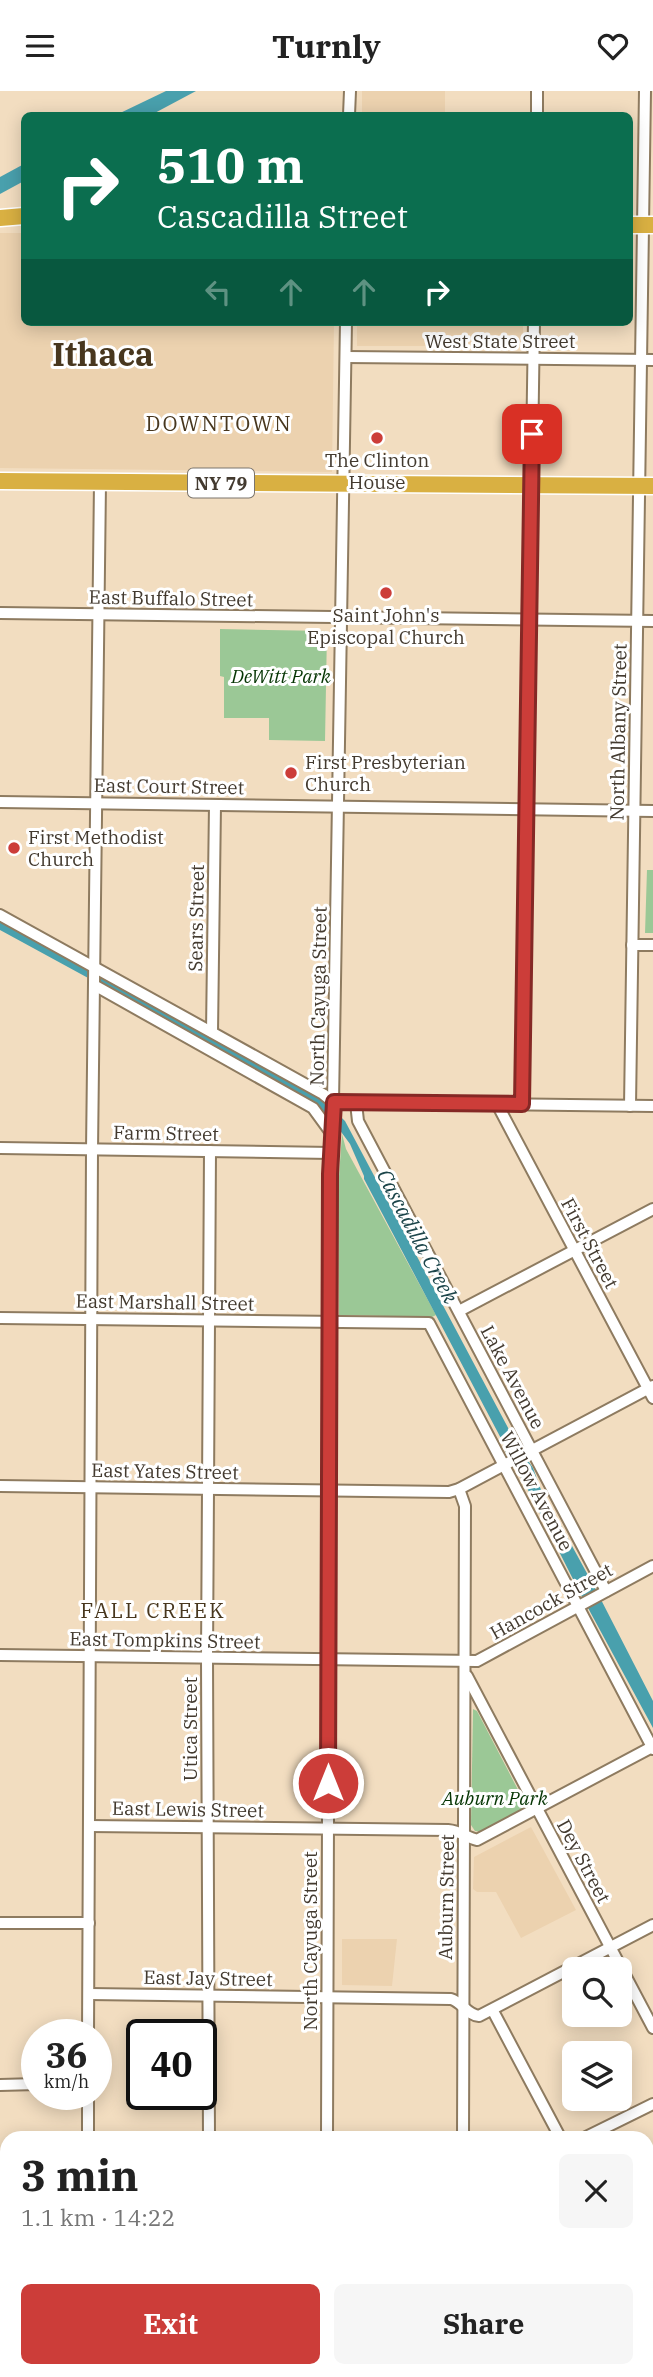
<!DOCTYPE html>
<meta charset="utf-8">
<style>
body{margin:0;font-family:"IBM Plex Serif",serif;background:#f6f6f6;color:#222;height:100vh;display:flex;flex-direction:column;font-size:26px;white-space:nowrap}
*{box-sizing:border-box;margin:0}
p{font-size:23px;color:#767676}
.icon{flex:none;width:38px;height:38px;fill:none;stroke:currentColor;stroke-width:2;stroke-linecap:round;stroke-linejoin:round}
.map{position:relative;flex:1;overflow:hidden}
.details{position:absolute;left:0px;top:2040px;width:654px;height:247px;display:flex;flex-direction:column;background:#fff;border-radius:21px 21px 0 0;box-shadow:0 4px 18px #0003}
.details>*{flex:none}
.hud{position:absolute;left:21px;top:21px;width:612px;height:214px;border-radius:10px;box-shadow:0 4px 18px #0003;background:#0b6e4f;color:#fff;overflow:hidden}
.buttons{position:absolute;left:562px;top:1866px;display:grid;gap:14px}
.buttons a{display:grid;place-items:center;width:70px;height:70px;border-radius:10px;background:#fff;box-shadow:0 4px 18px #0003;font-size:35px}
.speed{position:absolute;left:21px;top:1928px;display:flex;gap:14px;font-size:35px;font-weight:700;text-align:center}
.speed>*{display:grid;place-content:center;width:91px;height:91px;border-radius:50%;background:#fff;box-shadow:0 4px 18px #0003;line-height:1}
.speed small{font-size:18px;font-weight:400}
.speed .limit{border:4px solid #111;border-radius:10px;background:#fff;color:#111}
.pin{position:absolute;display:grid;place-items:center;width:60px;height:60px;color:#fff;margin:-30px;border-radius:14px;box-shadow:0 4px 10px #0006}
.me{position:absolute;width:77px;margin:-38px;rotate:0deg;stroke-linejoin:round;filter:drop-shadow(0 0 5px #0008)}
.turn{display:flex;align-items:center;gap:24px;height:147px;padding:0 21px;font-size:32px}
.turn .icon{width:91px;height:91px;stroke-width:2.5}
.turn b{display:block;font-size:49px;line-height:60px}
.lanes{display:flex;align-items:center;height:66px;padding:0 21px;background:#0003;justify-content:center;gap:35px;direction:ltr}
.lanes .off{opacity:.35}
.round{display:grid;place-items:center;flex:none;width:74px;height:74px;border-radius:10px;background:#f6f6f6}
.headline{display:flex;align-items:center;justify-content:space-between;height:119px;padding:0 21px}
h1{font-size:42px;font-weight:700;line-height:52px}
.primary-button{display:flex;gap:14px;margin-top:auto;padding:14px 21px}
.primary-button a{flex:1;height:80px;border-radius:10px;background:#cc3d39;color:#fff;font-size:28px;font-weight:700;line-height:80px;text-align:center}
.primary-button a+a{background:#f6f6f6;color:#222}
header{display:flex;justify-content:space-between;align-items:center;height:91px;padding:0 21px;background:#fff;font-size:32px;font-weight:700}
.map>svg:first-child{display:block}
</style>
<header><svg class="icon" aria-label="menu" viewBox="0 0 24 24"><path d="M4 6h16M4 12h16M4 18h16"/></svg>Turnly<svg class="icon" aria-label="heart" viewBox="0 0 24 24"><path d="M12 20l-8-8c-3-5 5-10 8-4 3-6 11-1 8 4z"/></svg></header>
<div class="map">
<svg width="653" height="2286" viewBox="0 0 653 2286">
<rect width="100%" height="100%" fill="#f2ddc0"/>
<g fill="#ecd2af">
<rect x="362" y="0" width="83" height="24"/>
<polygon points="0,142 24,142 24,231 334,231 332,381 0,377"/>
<rect x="357" y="231" width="166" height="24"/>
<polygon points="531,1736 576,1819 521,1847 496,1801 477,1801 473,1798 474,1766"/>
<polygon points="342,1848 397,1848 392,1895 342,1894"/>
</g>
<g fill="#9bc896">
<polygon points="220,538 327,540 325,650 269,649 269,627 224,627 224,586 220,585"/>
<polygon points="647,779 653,779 653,842 645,842"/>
<polygon points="342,1043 346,1058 436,1224 432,1226 339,1224 338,1099"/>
<polygon points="473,1618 477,1620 527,1716 481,1741 475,1740 471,1734"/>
</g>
<g fill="#49a0ad">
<polygon points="166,0 196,0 151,24 116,24"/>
<polygon points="24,73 24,90 0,103 0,86"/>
<polygon points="0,828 320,1006 345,1030 515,1350 533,1377 544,1407 554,1422 595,1497 653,1610 653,1637 581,1504 525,1393 506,1363 505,1355 364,1088 364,1085 350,1053 339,1038 316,1014 121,902 112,900 0,839"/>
</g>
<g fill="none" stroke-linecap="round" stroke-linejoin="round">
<defs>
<g id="minor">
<polyline points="349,24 350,0"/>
<polyline points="537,24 537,0"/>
<polyline points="346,266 653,269"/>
<polyline points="0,522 653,530"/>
<polyline points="0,711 653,720"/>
<polyline points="0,824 323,1003 333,1011"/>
<polyline points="632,854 653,854"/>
<polyline points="94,894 313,1017 332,1043"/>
<polyline points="212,941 215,714"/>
<polyline points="333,1011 653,1015"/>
<polyline points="356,1012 358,1030 606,1500"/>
<polyline points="497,1013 653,1307"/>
<polyline points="522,1013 534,231"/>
<polyline points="630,1015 645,0"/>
<polyline points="0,1057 331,1062"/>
<polyline points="459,1220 653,1118"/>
<polyline points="0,1227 429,1232 653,1658"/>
<polyline points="0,1395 449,1401 459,1398 653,1295"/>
<polyline points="459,1398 465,1415 463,2048"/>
<polyline points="0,1564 477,1570 653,1475"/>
<polyline points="467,1585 653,1937"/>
<path d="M89,1735l359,4c12,1 18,7 29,10l175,-93"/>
<polyline points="0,1832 89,1832"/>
<path d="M89,1903l362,5c11,3 16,16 28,17l174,-91"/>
<polyline points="493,1920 561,2048"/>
<polyline points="88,1944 92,1059 100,392"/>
<polyline points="0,1994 37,1993"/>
<polyline points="88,2048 88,2004"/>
<polyline points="209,2048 207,1567 210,1060"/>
<polyline points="327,2048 330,1083 333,1011 346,231"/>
<polyline points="582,2048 653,2013"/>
<polyline points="0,2100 7,2100"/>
<polyline points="0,2207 7,2207"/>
<polyline points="114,2280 114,2286"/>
<polyline points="326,2286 326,2280"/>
</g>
<g id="highway">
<polyline points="0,127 24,125"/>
<polyline points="630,134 653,134"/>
<polyline points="0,390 653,395"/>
<polyline points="648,2151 653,2144"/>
<polyline points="648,2181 653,2173"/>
<polyline points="554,2286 558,2280"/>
<polyline points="574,2286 578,2280"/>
</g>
</defs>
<use href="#minor" stroke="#8e7b60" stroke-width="14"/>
<use href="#highway" stroke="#fff" stroke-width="19"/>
<use href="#minor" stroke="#fff" stroke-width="10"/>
<use href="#highway" stroke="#d9b042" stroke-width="16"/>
<g stroke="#877967" stroke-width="2.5" stroke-dasharray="12 12" stroke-linecap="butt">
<polyline points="648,2232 653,2224"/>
<polyline points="608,2286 613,2280"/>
</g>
</g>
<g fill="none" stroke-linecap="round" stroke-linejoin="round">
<defs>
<polyline id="route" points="328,1692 330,1083 334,1011 522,1013 532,343"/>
</defs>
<use href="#route" stroke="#852825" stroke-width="18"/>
<use href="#route" stroke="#cc3d39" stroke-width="12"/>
</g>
<g fill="#cc3d39" stroke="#fff" stroke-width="2.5">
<circle cx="377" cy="347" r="7"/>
<circle cx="386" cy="502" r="7"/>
<circle cx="291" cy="682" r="7"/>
<circle cx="14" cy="757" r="7"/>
</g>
<g text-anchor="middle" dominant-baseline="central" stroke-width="6" stroke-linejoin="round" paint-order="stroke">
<rect fill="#fff" stroke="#7b756d" stroke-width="2" x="188" y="377.5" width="66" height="29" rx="5"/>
<g font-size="18" font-weight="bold" fill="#433a2f">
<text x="221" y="392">NY 79</text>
</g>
<g font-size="19" fill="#433a2f" stroke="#fff">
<text x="500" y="250">West State Street</text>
<text transform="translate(171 507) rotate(1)">East Buffalo Street</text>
<text transform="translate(618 641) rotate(-89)">North Albany Street</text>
<text transform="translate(169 695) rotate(1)">East Court Street</text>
<text transform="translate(196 827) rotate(-89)">Sears Street</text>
<text transform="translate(318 905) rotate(-89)">North Cayuga Street</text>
<text transform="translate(166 1042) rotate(1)">Farm Street</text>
<text transform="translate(590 1152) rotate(62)">First Street</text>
<text transform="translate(165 1211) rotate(1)">East Marshall Street</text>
<text transform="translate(513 1286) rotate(62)">Lake Avenue</text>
<text transform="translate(165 1380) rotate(1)">East Yates Street</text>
<text transform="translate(537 1400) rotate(62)">Willow Avenue</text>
<text transform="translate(551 1510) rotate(-29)">Hancock Street</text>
<text transform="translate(165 1549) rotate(1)">East Tompkins Street</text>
<text transform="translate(190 1638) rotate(-90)">Utica Street</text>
<text transform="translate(188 1718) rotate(1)">East Lewis Street</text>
<text transform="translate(584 1770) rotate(62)">Dey Street</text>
<text transform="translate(446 1806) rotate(-89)">Auburn Street</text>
<text transform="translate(310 1850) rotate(-90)">North Cayuga Street</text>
<text transform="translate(208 1887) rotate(1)">East Jay Street</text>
</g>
<g font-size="19" fill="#433a2f" stroke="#fff">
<text x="377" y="369">The Clinton<tspan x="377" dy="22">House</tspan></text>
<text x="386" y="524">Saint John's<tspan x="386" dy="22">Episcopal Church</tspan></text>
<text x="305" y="671" text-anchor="start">First Presbyterian<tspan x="305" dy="22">Church</tspan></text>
<text x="28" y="746" text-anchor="start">First Methodist<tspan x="28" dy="22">Church</tspan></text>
</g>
<g font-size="19" font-style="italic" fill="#053503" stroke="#fff">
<text x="281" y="585">DeWitt Park</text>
<text x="495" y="1707">Auburn Park</text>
</g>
<g font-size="21" letter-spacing="2" fill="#48371e" stroke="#fff">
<text x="219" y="332">DOWNTOWN</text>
<text x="153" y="1519">FALL CREEK</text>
</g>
<g font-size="21" font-style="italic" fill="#1c454a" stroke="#fff">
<text transform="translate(418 1145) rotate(62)">Cascadilla Creek</text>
</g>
<g font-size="33" font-weight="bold" fill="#48371e" stroke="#fff">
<text x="103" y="262">Ithaca</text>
</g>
</g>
</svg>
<div class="buttons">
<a><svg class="icon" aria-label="search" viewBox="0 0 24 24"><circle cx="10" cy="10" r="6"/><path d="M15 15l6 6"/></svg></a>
<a><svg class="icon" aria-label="layers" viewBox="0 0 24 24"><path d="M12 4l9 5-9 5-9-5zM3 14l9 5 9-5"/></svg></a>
</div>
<div class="speed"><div>36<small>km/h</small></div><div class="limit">40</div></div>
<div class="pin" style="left:532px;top:343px;background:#d93025"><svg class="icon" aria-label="arrive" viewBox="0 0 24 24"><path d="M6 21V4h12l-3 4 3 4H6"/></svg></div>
<svg class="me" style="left:328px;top:1692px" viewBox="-20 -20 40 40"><circle r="17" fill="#cc3d39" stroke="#fff" stroke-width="3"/><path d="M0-11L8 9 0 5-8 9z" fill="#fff"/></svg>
<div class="hud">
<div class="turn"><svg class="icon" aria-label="right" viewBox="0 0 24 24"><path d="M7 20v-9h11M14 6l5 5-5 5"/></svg><div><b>510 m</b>Cascadilla Street</div></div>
<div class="lanes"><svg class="icon off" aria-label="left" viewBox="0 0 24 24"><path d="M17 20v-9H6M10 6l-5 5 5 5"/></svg><svg class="icon off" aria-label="ahead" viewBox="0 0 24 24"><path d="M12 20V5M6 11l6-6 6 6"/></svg><svg class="icon off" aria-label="ahead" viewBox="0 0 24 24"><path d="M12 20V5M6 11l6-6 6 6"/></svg><svg class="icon" aria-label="right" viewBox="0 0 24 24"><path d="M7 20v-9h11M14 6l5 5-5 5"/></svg></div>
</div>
<section class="details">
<div class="headline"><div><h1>3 min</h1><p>1.1 km · 14:22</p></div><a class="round"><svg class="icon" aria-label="close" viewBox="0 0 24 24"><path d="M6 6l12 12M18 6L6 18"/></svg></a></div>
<div class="primary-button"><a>Exit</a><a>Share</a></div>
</section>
</div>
